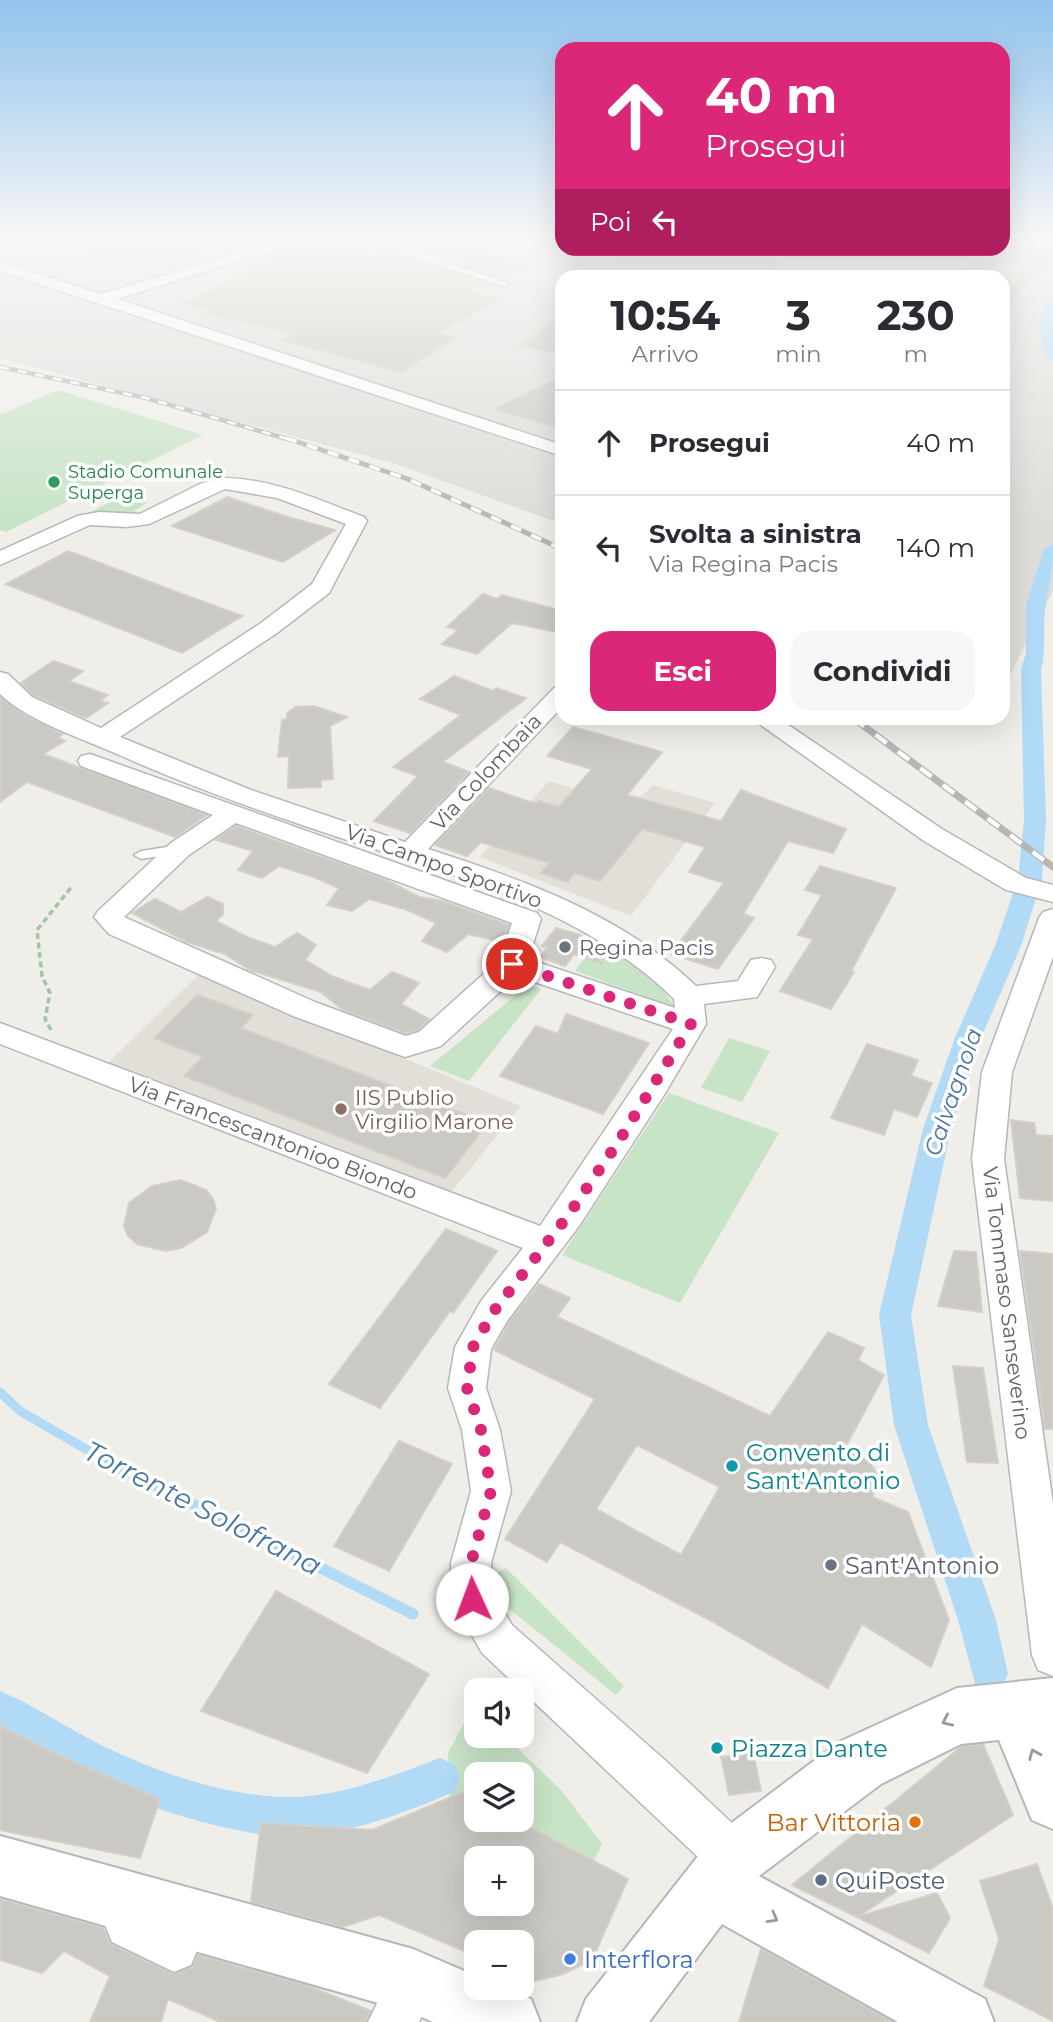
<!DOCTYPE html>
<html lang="it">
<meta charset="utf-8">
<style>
body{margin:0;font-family:Montserrat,sans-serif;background:#f7f7f7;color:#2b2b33;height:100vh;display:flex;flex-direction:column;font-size:26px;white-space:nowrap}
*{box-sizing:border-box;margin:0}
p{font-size:23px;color:#7c7c81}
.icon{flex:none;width:38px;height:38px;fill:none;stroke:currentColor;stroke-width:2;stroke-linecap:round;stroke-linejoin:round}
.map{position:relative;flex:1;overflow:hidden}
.panel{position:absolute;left:555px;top:270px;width:455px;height:455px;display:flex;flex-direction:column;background:#fff;border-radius:21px;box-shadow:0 7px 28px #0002}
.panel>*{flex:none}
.banner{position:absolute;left:555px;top:42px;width:455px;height:214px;border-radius:21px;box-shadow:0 7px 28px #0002;background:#db2777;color:#fff;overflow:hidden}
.tools{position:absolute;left:464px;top:1678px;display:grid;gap:14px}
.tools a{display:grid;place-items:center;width:70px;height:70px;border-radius:14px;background:#fff;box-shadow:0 7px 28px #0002;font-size:35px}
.pin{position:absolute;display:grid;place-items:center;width:60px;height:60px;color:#fff;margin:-30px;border:4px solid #fff;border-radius:50%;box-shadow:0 2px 7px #0007}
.me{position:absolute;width:77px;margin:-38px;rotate:358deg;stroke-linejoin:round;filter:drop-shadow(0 0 5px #0008)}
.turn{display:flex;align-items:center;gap:24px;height:147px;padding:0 35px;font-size:32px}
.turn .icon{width:91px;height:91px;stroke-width:2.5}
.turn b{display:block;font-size:49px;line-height:60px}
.then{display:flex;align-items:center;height:66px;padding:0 35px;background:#0003;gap:14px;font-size:26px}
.eta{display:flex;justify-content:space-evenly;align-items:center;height:119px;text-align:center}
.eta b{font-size:42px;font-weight:700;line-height:49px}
.cta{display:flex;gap:14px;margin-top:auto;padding:14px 35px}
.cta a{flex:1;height:80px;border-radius:21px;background:#db2777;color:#fff;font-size:28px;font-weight:700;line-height:80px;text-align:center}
.cta a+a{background:#f7f7f7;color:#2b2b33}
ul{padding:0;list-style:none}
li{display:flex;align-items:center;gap:21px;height:105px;padding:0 35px;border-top:2px solid #e1e1e2}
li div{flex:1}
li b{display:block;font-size:26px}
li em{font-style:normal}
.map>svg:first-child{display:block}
</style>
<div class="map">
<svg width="1053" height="2022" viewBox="0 0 1053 2022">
<rect width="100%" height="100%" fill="#f0eee8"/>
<polygon fill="#dfddda" points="0,237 562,237 562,248 1003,248 1003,237 1053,237 1053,591 1010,675 1003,673 1003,276 562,276 562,524 393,463 0,358"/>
<g fill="#e2dfd9">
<polygon points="549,781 631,806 653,785 715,803 631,916 480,857"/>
<polygon points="198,975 521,1106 449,1195 105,1066"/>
</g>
<g fill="#c8e4c7">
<polygon points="58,390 203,435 6,532 0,530 0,415"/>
<polygon points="123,495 147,503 134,511 145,515 87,514"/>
<polygon points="598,941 650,973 675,1007 575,971"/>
<polygon points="534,987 541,989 469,1081 430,1066 523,989"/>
<polygon points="729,1038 770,1051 742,1102 701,1088"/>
<polygon points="669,1093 779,1133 680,1303 562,1255"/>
<polygon points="506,1568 624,1686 616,1695 497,1599 493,1574"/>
<polygon points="473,1706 476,1708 476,1736 505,1736 561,1790 602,1844 594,1861 516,1820 522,1820 522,1774 476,1774 476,1799 463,1792 450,1797 448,1753"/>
</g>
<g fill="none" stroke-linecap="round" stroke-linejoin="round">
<polyline stroke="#b1daf7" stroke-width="9" points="0,1392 20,1411 117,1467"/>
<polyline stroke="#b1daf7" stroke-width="11" points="114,1465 413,1614"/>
<g fill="#b1daf7" fill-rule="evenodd">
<polygon points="1053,297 1053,362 1046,358 1038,328 1046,301"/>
<path d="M1053,544c0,25 -3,36 -7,60 -4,22 1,44 -5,66l5,151 -4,58 -21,67 -41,94 -29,89 -40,186 17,110 68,195 12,54 -6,13 -13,5 -13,-5 -18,-67 -64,-195 -15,-110 44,-186 31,-89 41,-94 23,-67 6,-58 -3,-151 5,-17v-48l18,-56z"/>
<path d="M0,1691c36,15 68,38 103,55 54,26 122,50 183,51 52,1 106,-21 154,-39l14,6 6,14 -6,14c-52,22 -107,43 -164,45 -16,1 -32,-3 -48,-6 -81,-15 -156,-49 -227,-90l-15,-9z"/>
</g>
</g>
<g fill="#cbc9c4" stroke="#d4cfc7" stroke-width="2" fill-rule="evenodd">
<polygon points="119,237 259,237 276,239 241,250 219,242 164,262 150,258 134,264 84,249"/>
<polygon points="1003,237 1053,237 1053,258 1003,311 1003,276 959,276 989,248 1003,248"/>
<polygon points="419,241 440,247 532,264 500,278 406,246"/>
<polygon points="301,244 374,257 389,252 396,254 487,283 466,292 499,299 439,333 457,337 401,372 281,340 294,333 206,314 213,310 185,304 272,260 262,256"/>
<polygon points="630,248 797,248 762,276 725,276 697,272 696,276 555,276 565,250 614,260"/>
<polygon points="562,317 562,354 519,345"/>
<polygon points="562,376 562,429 495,409"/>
<polygon points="227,497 291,518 335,530 283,562 172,526"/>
<polygon points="68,551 174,591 242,616 182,653 6,584"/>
<polygon points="483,594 497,599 502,595 562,611 562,633 512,623 477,654 442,644 458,630 447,627"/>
<polygon points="53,661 83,671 69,681 108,695 100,701 108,703 86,718 33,695 21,683"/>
<polygon points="454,676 493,691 496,688 526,698 443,762 469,772 410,833 374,821 418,776 393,767 461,715 420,699"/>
<polygon points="0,697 24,715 63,734 58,738 65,741 43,754 207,815 175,837 27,782 0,802"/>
<polygon points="313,706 347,717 330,726 333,779 321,780 321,787 288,788 289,756 278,757 282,720 287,719 287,713 296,707"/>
<polygon points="573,727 662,752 627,795 721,821 741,790 846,829 833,853 788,841 743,914 754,918 718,969 671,954 724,883 689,872 705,847 642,829 600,881 575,873 568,882 541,873 549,863 481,842 467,856 435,845 489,788 536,804 539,801 559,807 592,769 547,756"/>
<polygon points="236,826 386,880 419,897 443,901 509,925 503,942 468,934 447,952 422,941 436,923 405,909 369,899 352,911 327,905 339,888 314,877 279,866 262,878 238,870 253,851 216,840"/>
<polygon points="820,866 896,888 851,971 854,972 831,1009 780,991 813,939 798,935 822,895 805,890"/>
<polygon points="207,897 223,904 223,914 216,921 247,937 275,947 297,933 316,945 305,960 334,977 370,990 392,972 419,983 401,1004 429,1019 418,1030 406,1033 343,1010 321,992 250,970 225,954 187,942 132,913 155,899 181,912"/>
<polygon points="556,928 581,935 601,963 574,954 565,966 540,957 547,948 542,946"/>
<polygon points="197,995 253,1015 241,1028 488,1123 445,1178 184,1076 203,1057 154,1038"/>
<polygon points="566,1014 649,1043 603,1114 500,1076 536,1026 558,1034"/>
<polygon points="867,1044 918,1060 911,1076 932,1083 917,1117 894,1109 884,1135 831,1118"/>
<polygon points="1011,1120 1034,1123 1036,1135 1053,1136 1053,1201 1020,1198"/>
<polygon points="181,1180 206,1190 213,1199 216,1209 207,1232 181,1248 166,1251 137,1244 128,1236 124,1226 129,1203 152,1186"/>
<polygon points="446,1229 497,1251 453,1313 450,1311 380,1408 329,1384"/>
<polygon points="954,1251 976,1252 982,1312 938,1306"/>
<polygon points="1020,1251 1053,1254 1053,1429 1045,1429"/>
<path d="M539,1284l31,14 -13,19 213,99 58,-84 36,16 -6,12 26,15 -40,75 26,12 11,19 -9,16 36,15 41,108 -18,47 -69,-43 -34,64 -122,-70 -146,-76 -13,20 -42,-23 90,-140 -101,-49 15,-28zM637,1445l83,42 -39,68 -85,-46z"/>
<polygon points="953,1366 983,1368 998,1463 967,1462"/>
<polygon points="399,1441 452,1464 389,1571 334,1546"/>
<polygon points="276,1591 429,1674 367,1773 201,1711"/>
<polygon points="0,1726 53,1753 160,1799 140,1858 0,1830"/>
<polygon points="983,1744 1013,1815 857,1917 792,1885 962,1746"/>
<polygon points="753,1753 761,1791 729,1795 721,1757"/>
<path d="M463,1792l13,7v21h40l112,59 -36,81 -29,14 -28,7 -13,-6v-33h-46v14l-97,-41 -37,12 -91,-25 10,-79 111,7zM476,1858h46v46h-46z"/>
<polygon points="1037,1864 1053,1909 1053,2021 984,1986 999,1939 980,1881"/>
<polygon points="937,1893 950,1918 929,1953 857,1917"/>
<polygon points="0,1899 103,1928 111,1944 173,1974 192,1967 198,1955 311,1987 371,2011 366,2022 220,2022 168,1999 161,2022 90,2022 110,1976 64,1951 42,1973 0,1960"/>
<polygon points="761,1949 893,2022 739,2022"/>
</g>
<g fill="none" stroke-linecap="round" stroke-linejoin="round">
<defs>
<g id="lane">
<polygon points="343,237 354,237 402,247 510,284 503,286 397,251"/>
<polygon points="180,845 187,849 185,852 141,859 134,855 141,851"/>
</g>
<g id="street">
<polygon points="293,237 314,237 117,299 562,445 562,456 0,271 0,262 101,294"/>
<path d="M225,478c49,1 94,22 139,39l3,4 -38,72 -52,40 -157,104 131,53 154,52 149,-154 8,-2v21l-134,142c96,31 193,65 268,137l42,-5 13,-21 10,-2 10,2 4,7 -18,30 -53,7 2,20 -42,71 -85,131 -72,95 -16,28 -5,39 14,42 11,61 -20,72 2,31 19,31 154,136 85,80 6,17 -6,17 -17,6 -17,-6 -235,-222 -31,-54v-36l20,-72 -9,-61 -14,-42 7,-41 26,-46 42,-53 -523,-204v-21l540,203 133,-197 -156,-53 -76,70 -36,11 -112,-41 -184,-82 -15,-17 4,-6 73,-68 42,-28 -132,-49 -3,-5 3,-5 9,-2 447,159 4,6 -13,40 147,49 -1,-9c-88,-87 -209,-120 -324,-158 -79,-26 -157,-53 -233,-87 -36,-16 -89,-33 -117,-60v-22l8,2 24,23 69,31 160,-105 51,-39 34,-60 -69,-26 -52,-9 -76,35 -22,3 -37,-2 -90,40v-14l77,-35 22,-4 41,2 62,-31zM236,823l276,100 -13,37 -80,72 -13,4 -91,-34 -191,-85 65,-62z"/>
<polygon points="751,718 778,718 942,829 1026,878 1053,885 1053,902 1006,890 924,841"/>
<polygon points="1053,909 1053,957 1012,1072 1004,1159 1053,1504 1053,1676 1038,1670 1032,1655 972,1159 982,1072 1039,918 1043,912"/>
<polygon points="129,1901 191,1931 198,1948 191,1965 174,1972 112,1942 105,1925 112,1908"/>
<polygon points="413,1956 430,1964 438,1981 419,2022 368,2022 396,1964"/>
</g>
<g id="secondary">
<polygon points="1053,1678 1053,1829 1032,1820 999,1740 961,1744 881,1784 759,1876 985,1999 994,2022 898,2022 722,1924 649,2022 577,2022 586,1999 713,1837 839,1742 957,1688"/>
<polygon points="0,1836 413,1949 476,1976 476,1988 505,1988 531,1999 540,2022 433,2022 410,2012 0,1896"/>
</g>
</defs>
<use href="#lane" stroke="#b5b7bb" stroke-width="3"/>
<use href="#street" stroke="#b5b7bb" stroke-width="3"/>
<use href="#secondary" stroke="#b4b7bb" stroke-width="4"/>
<polyline stroke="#a1c5aa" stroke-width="3.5" stroke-dasharray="6 3.5" stroke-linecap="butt" points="51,1030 45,1019 50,993 42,976 37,930 73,885"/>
<use href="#lane" fill="#fff" fill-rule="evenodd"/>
<use href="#street" fill="#fff" fill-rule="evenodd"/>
<use href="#secondary" fill="#fff" fill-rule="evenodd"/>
<defs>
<polyline id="rail-far2" points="0,367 146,398 291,440"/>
<polyline id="rail-far1" points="286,438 408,479 562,549"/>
<polyline id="rail" points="853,718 1053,867"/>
</defs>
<use href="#rail-far2" stroke="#b5b6b6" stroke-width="4.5"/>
<use href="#rail-far1" stroke="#b5b6b6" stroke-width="5"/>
<use href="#rail" stroke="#b5b6b6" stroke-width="7"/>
<use href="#rail-far2" stroke="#fff" stroke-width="2.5" stroke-dasharray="9" stroke-linecap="butt"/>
<use href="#rail-far1" stroke="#fff" stroke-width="3.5" stroke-dasharray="11" stroke-linecap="butt"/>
<use href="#rail" stroke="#fff" stroke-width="4.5" stroke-dasharray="14" stroke-linecap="butt"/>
</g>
<defs><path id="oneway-chevron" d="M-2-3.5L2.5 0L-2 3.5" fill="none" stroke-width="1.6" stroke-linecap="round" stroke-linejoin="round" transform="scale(1.75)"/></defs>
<g stroke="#97999c">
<use href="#oneway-chevron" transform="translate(947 1721) rotate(155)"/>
<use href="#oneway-chevron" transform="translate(1034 1754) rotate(-113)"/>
<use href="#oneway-chevron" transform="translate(773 1918) rotate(29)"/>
</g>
<linearGradient id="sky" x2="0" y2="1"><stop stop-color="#92c3ee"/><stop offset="0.46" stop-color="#f8f7f5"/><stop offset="1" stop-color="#f8f7f5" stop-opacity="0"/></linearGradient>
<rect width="1053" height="520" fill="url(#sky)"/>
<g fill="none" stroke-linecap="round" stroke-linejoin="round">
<polyline stroke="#db2777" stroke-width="12" stroke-dasharray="0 21.6" points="472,1599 471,1563 491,1491 481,1430 467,1388 473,1347 494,1311 567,1217 619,1141 691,1024 512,964"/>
</g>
<circle fill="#2e9e5b" stroke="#fff" stroke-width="2.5" cx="54" cy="482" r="7"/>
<g fill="#6b7280" stroke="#fff" stroke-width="2.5">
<circle cx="565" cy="947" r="7"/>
<circle cx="831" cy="1565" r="7"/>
</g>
<circle fill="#8d6e63" stroke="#fff" stroke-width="2.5" cx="341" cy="1109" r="7"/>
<g fill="#0f9aa8" stroke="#fff" stroke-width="2.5">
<circle cx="732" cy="1466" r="7"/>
<circle cx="717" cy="1748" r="7"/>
</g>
<circle fill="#e8710a" stroke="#fff" stroke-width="2.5" cx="915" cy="1822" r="7"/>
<circle fill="#5c6f8a" stroke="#fff" stroke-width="2.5" cx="821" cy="1880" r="7"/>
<circle fill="#3f7fe0" stroke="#fff" stroke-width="2.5" cx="570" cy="1959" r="7"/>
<g text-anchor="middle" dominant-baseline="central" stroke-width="7" stroke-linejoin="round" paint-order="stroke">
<g font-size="18" fill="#27864d" stroke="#fff" text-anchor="start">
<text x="68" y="472">Stadio Comunale<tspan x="68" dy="21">Superga</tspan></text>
</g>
<g font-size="21" fill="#5f6266" stroke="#fff">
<text transform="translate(486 772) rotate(-47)">Via Colombaia</text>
<text transform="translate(444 866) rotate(20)">Via Campo Sportivo</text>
<text transform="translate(273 1138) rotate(21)">Via Francescantonioo Biondo</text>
<text transform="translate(1007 1303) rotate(83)">Via Tommaso Sanseverino</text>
</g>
<g font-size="21" fill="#5b616d" stroke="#fff" text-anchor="start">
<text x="579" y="947">Regina Pacis</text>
</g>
<g font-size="21" fill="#785e54" stroke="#fff" text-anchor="start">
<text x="355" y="1097">IIS Publio<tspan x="355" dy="24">Virgilio Marone</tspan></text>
</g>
<g font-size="23" font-style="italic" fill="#4a76a0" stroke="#fff">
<text transform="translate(953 1092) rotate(-71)">Calvagnola</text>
</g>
<g font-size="24" fill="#0d838f" stroke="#fff" text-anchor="start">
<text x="746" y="1452">Convento di<tspan x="746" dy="28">Sant'Antonio</tspan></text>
<text x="731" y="1748">Piazza Dante</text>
</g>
<g font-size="24" fill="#5b616d" stroke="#fff" text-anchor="start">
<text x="845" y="1565">Sant'Antonio</text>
</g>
<g font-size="24" fill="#c56008" stroke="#fff" text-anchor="end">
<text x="901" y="1822">Bar Vittoria</text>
</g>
<g font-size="24" fill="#4e5e75" stroke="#fff" text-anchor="start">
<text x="835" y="1880">QuiPoste</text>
</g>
<g font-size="24" fill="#366cbe" stroke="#fff" text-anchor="start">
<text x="584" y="1959">Interflora</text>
</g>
<g font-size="28" font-style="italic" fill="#4a76a0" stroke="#fff">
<text transform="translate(203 1508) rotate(27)">Torrente Solofrana</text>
</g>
</g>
</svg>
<div class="tools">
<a><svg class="icon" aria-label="sound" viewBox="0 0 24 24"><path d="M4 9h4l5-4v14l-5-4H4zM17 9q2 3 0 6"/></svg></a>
<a><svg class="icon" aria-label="layers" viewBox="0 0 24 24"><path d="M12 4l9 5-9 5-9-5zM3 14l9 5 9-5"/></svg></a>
<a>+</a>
<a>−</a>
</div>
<div class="pin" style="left:512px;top:964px;background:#d93025"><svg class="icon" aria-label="arrive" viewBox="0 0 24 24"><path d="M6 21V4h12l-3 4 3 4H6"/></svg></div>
<svg class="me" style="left:472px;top:1599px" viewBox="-20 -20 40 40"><circle r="19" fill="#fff"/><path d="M0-13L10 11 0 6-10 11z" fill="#db2777"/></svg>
<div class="banner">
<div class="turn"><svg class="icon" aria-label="ahead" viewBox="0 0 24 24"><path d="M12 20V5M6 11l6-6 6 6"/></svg><div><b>40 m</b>Prosegui</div></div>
<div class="then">Poi<svg class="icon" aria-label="left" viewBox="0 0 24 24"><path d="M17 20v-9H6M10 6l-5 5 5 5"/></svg></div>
</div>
<section class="panel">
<div class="eta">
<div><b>10:54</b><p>Arrivo</p></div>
<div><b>3</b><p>min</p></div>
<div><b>230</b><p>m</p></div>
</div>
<ul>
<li><svg class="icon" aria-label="ahead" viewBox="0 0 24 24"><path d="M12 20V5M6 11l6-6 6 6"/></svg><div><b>Prosegui</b></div><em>40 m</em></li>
<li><svg class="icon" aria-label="left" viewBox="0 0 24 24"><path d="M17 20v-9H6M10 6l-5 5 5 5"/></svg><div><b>Svolta a sinistra</b><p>Via Regina Pacis</p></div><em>140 m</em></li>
</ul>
<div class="cta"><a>Esci</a><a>Condividi</a></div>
</section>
</div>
